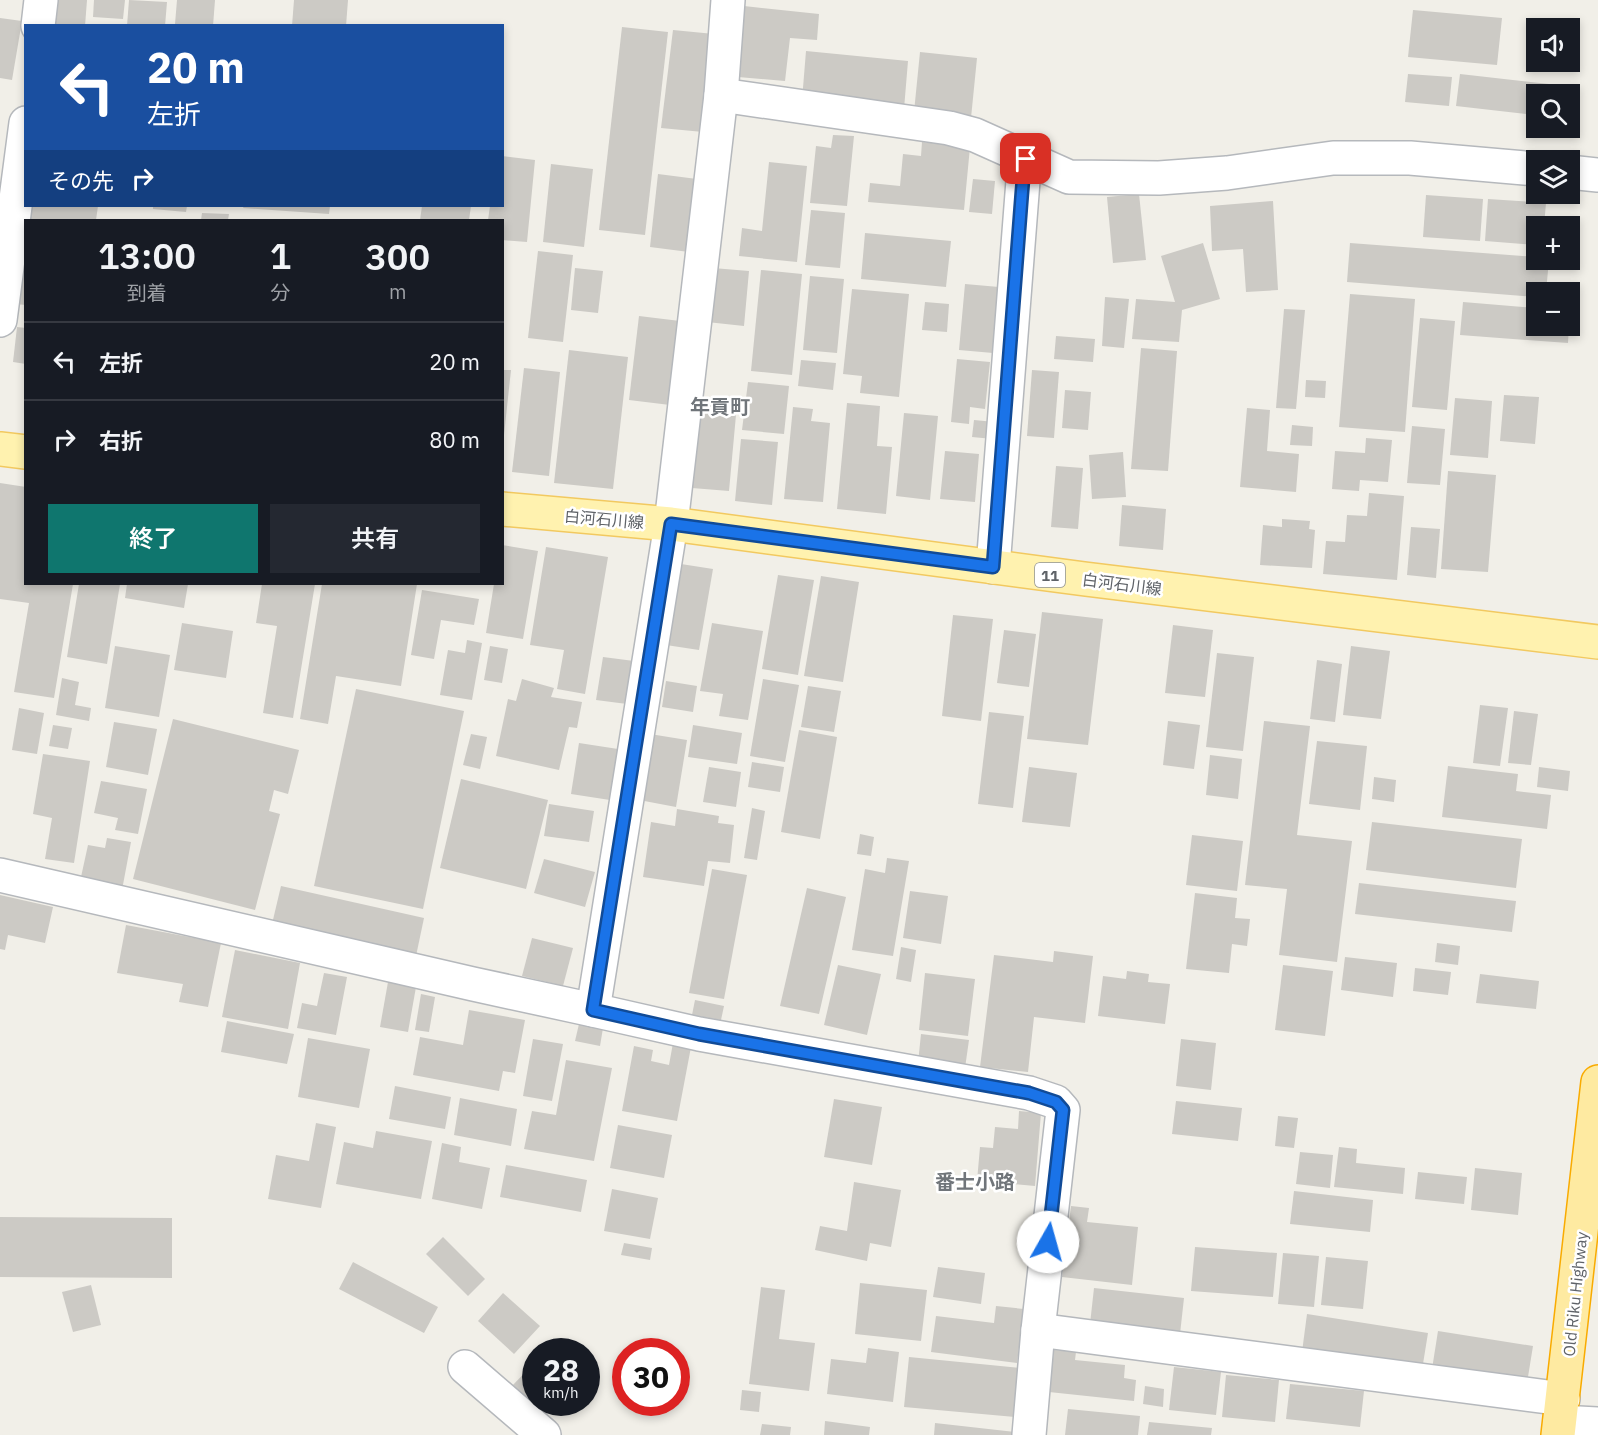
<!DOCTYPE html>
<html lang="ja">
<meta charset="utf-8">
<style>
body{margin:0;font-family:"IBM Plex Sans","Noto Sans JP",sans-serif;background:#242831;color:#f1f3f6;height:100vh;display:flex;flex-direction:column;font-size:22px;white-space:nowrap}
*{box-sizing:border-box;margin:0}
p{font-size:20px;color:#9ea1a6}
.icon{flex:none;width:33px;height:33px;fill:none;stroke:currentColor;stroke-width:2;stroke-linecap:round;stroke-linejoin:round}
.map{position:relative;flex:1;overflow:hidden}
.side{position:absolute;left:24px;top:219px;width:480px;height:366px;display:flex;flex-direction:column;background:#171b24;border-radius:0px;box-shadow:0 3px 9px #0003}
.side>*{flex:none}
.hud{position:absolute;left:24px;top:24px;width:480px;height:183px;border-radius:0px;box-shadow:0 3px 9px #0003;background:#1a4fa0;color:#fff;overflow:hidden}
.controls{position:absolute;left:1526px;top:18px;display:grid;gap:12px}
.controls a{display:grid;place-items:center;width:54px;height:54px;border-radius:0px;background:#171b24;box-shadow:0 3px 9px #0003;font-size:30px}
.speed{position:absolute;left:522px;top:1338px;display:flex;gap:12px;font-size:30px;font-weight:700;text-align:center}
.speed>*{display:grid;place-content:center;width:78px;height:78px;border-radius:50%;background:#171b24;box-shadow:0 3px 9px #0003;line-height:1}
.speed small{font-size:15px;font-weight:400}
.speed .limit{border:9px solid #d22;background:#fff;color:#111}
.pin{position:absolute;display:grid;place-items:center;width:51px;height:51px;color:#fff;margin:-26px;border-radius:12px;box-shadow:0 3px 9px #0006}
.me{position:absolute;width:66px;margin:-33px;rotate:7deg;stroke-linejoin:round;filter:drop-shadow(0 0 4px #0008)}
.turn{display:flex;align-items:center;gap:21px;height:126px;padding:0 24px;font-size:27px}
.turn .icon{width:78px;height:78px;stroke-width:2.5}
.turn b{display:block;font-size:42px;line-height:51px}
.then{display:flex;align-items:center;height:57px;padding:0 24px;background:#0003;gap:12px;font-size:22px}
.eta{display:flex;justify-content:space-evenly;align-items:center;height:102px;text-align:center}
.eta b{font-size:36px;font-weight:600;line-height:42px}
.cta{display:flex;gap:12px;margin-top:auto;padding:12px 24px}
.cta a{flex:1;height:69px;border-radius:0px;background:#0f766e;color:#fff;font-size:24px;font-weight:600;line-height:69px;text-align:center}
.cta a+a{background:#242831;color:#f1f3f6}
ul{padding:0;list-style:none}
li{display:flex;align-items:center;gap:18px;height:78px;padding:0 24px;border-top:2px solid #363941}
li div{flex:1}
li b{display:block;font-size:22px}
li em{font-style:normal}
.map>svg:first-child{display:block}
</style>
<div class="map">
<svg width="1598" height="1435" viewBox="0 0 1598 1435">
<rect width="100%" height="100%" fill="#f1efe8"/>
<g fill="#cccac5">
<polygon points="54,0 87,0 85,26 52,26"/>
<polygon points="94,0 125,0 123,19 93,17"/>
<polygon points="129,0 167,2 165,26 127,26"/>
<polygon points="177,0 215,0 213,26 175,24"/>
<polygon points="294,0 348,0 346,26 292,26"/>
<polygon points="744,6 819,14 817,40 790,38 785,81 738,77"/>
<polygon points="1413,10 1502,18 1497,65 1408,57"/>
<polygon points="0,18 22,21 12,80 0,78"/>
<polygon points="622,27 668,32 645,235 599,230"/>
<polygon points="673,30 714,34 703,132 661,128"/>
<polygon points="806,51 908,61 904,109 802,100"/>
<polygon points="920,52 977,58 971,118 914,112"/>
<polygon points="1408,74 1452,77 1449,106 1405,102"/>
<polygon points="1460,74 1549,84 1548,94 1536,94 1536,115 1456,106"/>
<polygon points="833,135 854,136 847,206 810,203 816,146 831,148"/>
<polygon points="922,142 970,147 964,210 868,202 870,183 900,186 903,154 921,156"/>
<polygon points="502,156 535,160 527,242 502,240 502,220 488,220 490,206 502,206"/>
<polygon points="769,162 807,166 797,262 739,256 742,228 762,231"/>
<polygon points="551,164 593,169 584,247 543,242"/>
<polygon points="658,174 697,179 689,252 650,247"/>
<polygon points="973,179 995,181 992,214 969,212"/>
<polygon points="1139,194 1146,260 1113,263 1107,197"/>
<polygon points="1426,195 1483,199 1480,241 1423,237"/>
<polygon points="1488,199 1546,203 1544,226 1536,226 1536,245 1485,241"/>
<polygon points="1273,201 1278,290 1246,292 1243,249 1212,251 1210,206"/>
<polygon points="29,206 98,206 96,220 26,220"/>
<polygon points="153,206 187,206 186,212 153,209"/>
<polygon points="244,206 330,206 329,214 243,208"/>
<polygon points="422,206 471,206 469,220 420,220"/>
<polygon points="811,210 845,213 840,268 805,265"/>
<polygon points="202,213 229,214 228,220 201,220"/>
<polygon points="865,233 951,241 946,287 861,279"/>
<polygon points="1203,243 1220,299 1182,310 1179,342 1132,339 1136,299 1175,302 1161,256"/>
<polygon points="1350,243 1536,257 1536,260 1549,260 1546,292 1536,292 1536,297 1347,282"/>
<polygon points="538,251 573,255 563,342 528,338"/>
<polygon points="575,268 603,271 598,313 571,310"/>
<polygon points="713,268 749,271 744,326 707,322"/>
<polygon points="761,270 802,274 792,375 751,371"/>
<polygon points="19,274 26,275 26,305 15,304"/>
<polygon points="810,276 844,279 837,353 803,350"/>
<polygon points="965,284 999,287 993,353 959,350"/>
<polygon points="852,289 909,294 899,397 860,393 862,376 843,374"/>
<polygon points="1350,294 1415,299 1405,432 1339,427"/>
<polygon points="1105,297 1129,299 1124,348 1102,346"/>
<polygon points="925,302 949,304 947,332 922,330"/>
<polygon points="1463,302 1536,308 1536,326 1569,326 1568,343 1460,335"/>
<polygon points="1284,309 1305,310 1296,409 1276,408"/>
<polygon points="639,316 680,321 670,405 629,400"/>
<polygon points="1420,318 1455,321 1447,410 1412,407"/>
<polygon points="17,327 26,328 26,364 13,362"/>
<polygon points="1056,336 1095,339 1093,362 1054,359"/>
<polygon points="1141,348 1177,351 1168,471 1131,469"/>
<polygon points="569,350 628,357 613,489 554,483"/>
<polygon points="957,359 990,362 985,409 970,407 969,424 951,422"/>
<polygon points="801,360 836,363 833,390 798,386"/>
<polygon points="524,368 560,372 549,476 512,472"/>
<polygon points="502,370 511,370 504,435 502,435"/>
<polygon points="1032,370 1059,372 1054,438 1027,436"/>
<polygon points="1306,380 1326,381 1325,398 1305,397"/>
<polygon points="748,382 789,386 784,434 742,430"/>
<polygon points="1065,390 1091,392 1088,430 1062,428"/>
<polygon points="1504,395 1539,397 1535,444 1500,441"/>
<polygon points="1455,398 1492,401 1488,458 1450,455"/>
<polygon points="701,401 737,404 729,491 692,488"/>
<polygon points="847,403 880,406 877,446 892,447 886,514 837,509"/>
<polygon points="793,407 813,409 811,421 830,423 823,502 784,499"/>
<polygon points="1247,408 1270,410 1267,451 1299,454 1296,492 1240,487"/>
<polygon points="904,413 938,416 930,500 896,496"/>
<polygon points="974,420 995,422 993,439 972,437"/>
<polygon points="1292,425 1313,427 1312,446 1290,445"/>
<polygon points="1412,426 1445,429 1440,485 1407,483"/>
<polygon points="1366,438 1392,440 1388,482 1360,480 1359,491 1332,489 1335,451 1365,453"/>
<polygon points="741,439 778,442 772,505 735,501"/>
<polygon points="945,451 979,454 975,502 940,499"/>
<polygon points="1123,452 1126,497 1092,499 1089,455"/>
<polygon points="1056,466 1083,468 1078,529 1051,527"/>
<polygon points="1448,471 1496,475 1488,572 1441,569"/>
<polygon points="0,483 26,487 26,584 73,584 54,698 14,692 29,603 0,599"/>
<polygon points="1369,493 1404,496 1397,580 1323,574 1326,541 1345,542 1347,515 1367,516"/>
<polygon points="1122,505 1166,509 1163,550 1119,546"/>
<polygon points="1282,519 1310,521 1309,529 1315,530 1312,568 1260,565 1263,525 1282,527"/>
<polygon points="1411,527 1440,529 1436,578 1407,575"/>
<polygon points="502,545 538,551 523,639 486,633 494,584 502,584"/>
<polygon points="546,547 608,557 585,694 557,689 564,650 530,645"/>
<polygon points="681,564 713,569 699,650 666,645"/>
<polygon points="778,575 814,580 798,675 762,669"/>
<polygon points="821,576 859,582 843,682 804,676"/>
<polygon points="79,584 120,584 107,664 67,657"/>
<polygon points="127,584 188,584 184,608 125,598"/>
<polygon points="262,584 315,584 293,718 263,713 277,626 256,623"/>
<polygon points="322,584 417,584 401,686 336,676 328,724 300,719"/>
<polygon points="422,590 479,599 474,625 441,620 434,659 411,655"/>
<polygon points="1042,612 1103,619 1088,745 1027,739"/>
<polygon points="953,615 993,619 981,721 942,716"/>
<polygon points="182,623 233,631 226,678 174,670"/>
<polygon points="712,623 763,631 748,720 719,716 723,694 700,691"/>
<polygon points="1173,625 1213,630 1205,697 1165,693"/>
<polygon points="1004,630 1036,634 1029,687 997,683"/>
<polygon points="467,640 482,643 472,700 440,695 448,650 465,653"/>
<polygon points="115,646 170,655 159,717 105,708"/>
<polygon points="490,646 508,649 502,683 484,680"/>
<polygon points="1351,646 1390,651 1381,719 1343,715"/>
<polygon points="1217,653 1254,657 1243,751 1206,747"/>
<polygon points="603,657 634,661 627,704 596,700"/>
<polygon points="1317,660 1342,664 1335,722 1310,719"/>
<polygon points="62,678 79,682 75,705 91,708 89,721 56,715"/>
<polygon points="522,679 554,688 551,697 582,702 577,728 569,727 559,770 496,756 508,699 516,701"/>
<polygon points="763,679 799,685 785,762 750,756"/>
<polygon points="666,681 697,686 693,712 662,707"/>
<polygon points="808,686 841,691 834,732 801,727"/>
<polygon points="356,689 464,711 423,909 314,886"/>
<polygon points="1480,705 1508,708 1500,766 1473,763"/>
<polygon points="19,708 44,713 37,754 12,750"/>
<polygon points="1514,711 1538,714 1531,765 1508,763"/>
<polygon points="989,712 1024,716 1013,808 978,804"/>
<polygon points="173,719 299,750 288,794 274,790 269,811 280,814 255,910 133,879"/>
<polygon points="1168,721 1200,725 1194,769 1163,765"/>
<polygon points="1264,721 1310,726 1297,835 1352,841 1337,962 1279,955 1287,889 1245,885"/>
<polygon points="114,722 157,729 148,775 106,767"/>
<polygon points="53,725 72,728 68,749 49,746"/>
<polygon points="693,725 742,733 737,764 688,757"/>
<polygon points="799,730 837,737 820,839 781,832"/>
<polygon points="471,734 487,737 480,769 463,765"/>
<polygon points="650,734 687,740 676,807 639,800"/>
<polygon points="1317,741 1367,746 1360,810 1309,804"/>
<polygon points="579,743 618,749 610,800 571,794"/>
<polygon points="43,754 90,761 74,863 45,859 52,818 33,814"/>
<polygon points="1210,755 1242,759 1238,799 1206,795"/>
<polygon points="752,762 784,767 780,792 748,787"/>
<polygon points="1448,766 1518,774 1516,791 1551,795 1547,829 1442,817"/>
<polygon points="709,767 741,772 736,807 703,802"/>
<polygon points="1029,767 1077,773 1070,827 1022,822"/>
<polygon points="1539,767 1570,771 1568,791 1537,787"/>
<polygon points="1374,777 1396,780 1394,802 1372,799"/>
<polygon points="461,779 548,800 526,889 440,868"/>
<polygon points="101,781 147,789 138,834 115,830 118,818 94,813"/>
<polygon points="549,804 594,811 589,842 544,836"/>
<polygon points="752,808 765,811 757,860 744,858"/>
<polygon points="677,809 719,816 718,823 734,825 730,863 708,861 704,886 643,877 651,822 675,826"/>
<polygon points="1372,822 1522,839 1516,888 1366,870"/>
<polygon points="860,834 874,837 871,856 857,854"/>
<polygon points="1192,835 1243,841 1237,891 1186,885"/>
<polygon points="107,838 131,842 122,890 98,886 99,881 81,877 88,845 105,848"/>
<polygon points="887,858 909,861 893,956 852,950 865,869 885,873"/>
<polygon points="544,859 595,872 585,907 534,893"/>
<polygon points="712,869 747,875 724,999 689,993"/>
<polygon points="1359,883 1516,901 1512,932 1355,914"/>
<polygon points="281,886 424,918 416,956 272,924"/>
<polygon points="807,888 846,897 819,1014 780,1006"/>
<polygon points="910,891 948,896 941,944 903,938"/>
<polygon points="1195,893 1237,898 1235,918 1250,919 1247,946 1232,944 1229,973 1186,969"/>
<polygon points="0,895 53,907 45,943 8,935 5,950 0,949"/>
<polygon points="126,925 221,943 208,1007 179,1002 183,984 117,973"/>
<polygon points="532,938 573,948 563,986 522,976"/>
<polygon points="1437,943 1460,946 1458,965 1435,962"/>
<polygon points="901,947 916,950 911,982 896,979"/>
<polygon points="235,950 300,963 288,1029 222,1017"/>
<polygon points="1054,951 1093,956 1085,1023 1034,1017 1028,1072 980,1067 994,955 1053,962"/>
<polygon points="1345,957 1397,963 1393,997 1341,990"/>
<polygon points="838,965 881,974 867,1035 824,1025"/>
<polygon points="1283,965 1333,971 1325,1036 1275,1030"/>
<polygon points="1415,968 1451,972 1448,995 1413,991"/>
<polygon points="1127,971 1149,974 1148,982 1170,984 1165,1024 1098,1016 1103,976 1126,979"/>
<polygon points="324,973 347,977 336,1035 297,1028 302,1003 317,1006"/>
<polygon points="925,973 975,979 968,1036 919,1030"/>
<polygon points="1480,974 1539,981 1536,1009 1476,1003"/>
<polygon points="388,982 416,987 408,1032 380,1027"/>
<polygon points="421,994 435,997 429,1032 415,1030"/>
<polygon points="695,1000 724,1006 721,1020 692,1015"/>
<polygon points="469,1010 525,1020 515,1073 503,1071 499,1091 413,1075 420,1037 463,1045"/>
<polygon points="227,1021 294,1034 287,1064 221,1052"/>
<polygon points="579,1024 603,1028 600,1046 575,1041"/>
<polygon points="921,1034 969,1040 965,1068 918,1063"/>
<polygon points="308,1038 370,1049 359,1108 298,1097"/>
<polygon points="533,1039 563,1044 552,1101 523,1096"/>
<polygon points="1181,1039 1216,1043 1211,1090 1176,1086"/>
<polygon points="673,1043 691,1047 677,1121 622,1111 634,1046 653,1050 651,1061 669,1065"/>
<polygon points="566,1060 612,1068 594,1161 524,1149 532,1111 556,1115"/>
<polygon points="395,1086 451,1097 445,1129 389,1119"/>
<polygon points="460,1098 517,1109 511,1146 454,1135"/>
<polygon points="834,1099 882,1107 872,1165 824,1157"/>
<polygon points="1176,1101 1242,1108 1238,1141 1172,1134"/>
<polygon points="1019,1111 1041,1113 1035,1186 977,1181 980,1147 993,1148 995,1127 1018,1129"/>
<polygon points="1278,1116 1298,1118 1294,1148 1275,1146"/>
<polygon points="316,1123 336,1127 321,1208 268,1199 276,1155 309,1161"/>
<polygon points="618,1125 672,1135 664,1178 610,1168"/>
<polygon points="376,1131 432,1141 421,1199 336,1184 344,1142 373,1148"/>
<polygon points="442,1143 461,1147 459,1162 490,1168 482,1209 432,1199"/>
<polygon points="1339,1147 1357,1149 1356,1163 1405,1168 1403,1194 1334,1187"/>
<polygon points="1300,1152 1333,1155 1330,1188 1296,1184"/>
<polygon points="506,1165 587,1180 581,1212 500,1197"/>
<polygon points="1475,1168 1522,1173 1518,1215 1471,1210"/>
<polygon points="1418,1172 1467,1177 1464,1204 1415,1199"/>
<polygon points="854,1182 901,1190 891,1247 870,1243 867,1261 815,1250 820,1226 847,1231"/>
<polygon points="612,1189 658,1198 650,1239 604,1231"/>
<polygon points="1294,1191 1373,1200 1370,1232 1290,1224"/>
<polygon points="1071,1206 1089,1208 1087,1222 1138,1227 1132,1285 1062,1277"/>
<polygon points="0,1217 172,1218 172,1278 0,1277"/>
<polygon points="443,1237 485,1279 468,1296 426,1254"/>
<polygon points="624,1243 652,1248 650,1260 621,1255"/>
<polygon points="1195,1247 1277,1253 1273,1297 1191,1291"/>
<polygon points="1283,1253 1319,1256 1314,1307 1278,1304"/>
<polygon points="1326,1257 1368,1261 1363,1309 1321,1305"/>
<polygon points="353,1262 438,1307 424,1333 339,1289"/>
<polygon points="938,1267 985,1273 981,1304 933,1297"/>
<polygon points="860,1283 927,1290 921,1341 855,1334"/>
<polygon points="91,1285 101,1325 73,1332 62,1292"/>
<polygon points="761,1287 785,1290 779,1339 815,1343 809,1391 749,1384"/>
<polygon points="1094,1288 1184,1298 1180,1334 1090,1324"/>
<polygon points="503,1293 540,1326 514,1354 478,1321"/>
<polygon points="996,1306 1024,1309 1017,1363 931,1352 936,1316 994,1323"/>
<polygon points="1307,1314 1428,1333 1422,1370 1302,1352"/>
<polygon points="1438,1331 1533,1346 1527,1383 1432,1369"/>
<polygon points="554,1342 564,1352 545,1352"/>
<polygon points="868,1348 899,1352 893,1402 827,1394 831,1359 866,1363"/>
<polygon points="1054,1350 1076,1352 1075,1360 1125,1365 1124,1378 1136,1380 1134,1401 1049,1392"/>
<polygon points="909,1357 1020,1368 1015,1417 904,1407"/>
<polygon points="536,1361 536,1402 551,1402 541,1414 512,1386"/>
<polygon points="1174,1367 1221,1372 1216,1415 1169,1410"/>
<polygon points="1226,1375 1279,1380 1275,1422 1222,1417"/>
<polygon points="1290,1384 1364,1391 1360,1427 1286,1419"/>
<polygon points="1145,1386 1164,1389 1163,1407 1143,1404"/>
<polygon points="742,1390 761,1392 759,1412 740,1410"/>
<polygon points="1068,1409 1140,1416 1138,1435 1065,1435"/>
<polygon points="825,1421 870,1427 869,1435 824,1435"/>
<polygon points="1149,1422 1212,1428 1211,1435 1147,1435"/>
<polygon points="935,1423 1015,1432 1015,1435 934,1435"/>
<polygon points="762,1424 791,1427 790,1435 760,1435"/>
</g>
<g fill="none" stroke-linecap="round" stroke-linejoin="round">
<defs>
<g id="minor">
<polyline points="38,26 41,0"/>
<polyline points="721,95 949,128 975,135 1069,177 1159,178 1227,173 1333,158 1410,158 1536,169"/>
<polyline points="1569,172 1598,175"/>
<polyline points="0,320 26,123"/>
<polyline points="993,567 1024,168 1026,159"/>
<polyline points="0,875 473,984 593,1010 699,1034 1029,1093 1056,1102 1063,1110 1038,1330 1029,1435"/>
<polyline points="593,1010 671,524 721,95 728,0"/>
<polyline points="1038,1330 1563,1399"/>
<polyline points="465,1367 544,1435"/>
<polyline points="1560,1422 1598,1424"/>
</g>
<g id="primary">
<polyline points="0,449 26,452"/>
<polyline points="502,509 671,524 1085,579 1598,642"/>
</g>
<polyline id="trunk" points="1558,1435 1598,1082"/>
</defs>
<use href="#minor" stroke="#b5b8bc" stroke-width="36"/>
<use href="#primary" stroke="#f2c960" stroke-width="36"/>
<use href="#trunk" stroke="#f9ab00" stroke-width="36"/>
<use href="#minor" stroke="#fff" stroke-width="33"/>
<use href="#primary" stroke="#fff2af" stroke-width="33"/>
<use href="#trunk" stroke="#feeaa1" stroke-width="33"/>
</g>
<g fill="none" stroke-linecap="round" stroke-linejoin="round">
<defs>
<polyline id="route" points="1026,159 1024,168 1022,191 993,567 671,524 593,1010 699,1034 1029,1093 1056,1102 1063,1110 1048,1242"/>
</defs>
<use href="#route" stroke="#114b97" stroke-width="15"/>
<use href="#route" stroke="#1a73e8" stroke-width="10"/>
</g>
<g text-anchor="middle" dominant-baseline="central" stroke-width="5" stroke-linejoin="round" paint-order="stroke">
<rect fill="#fff" stroke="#8f9295" stroke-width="1.5" x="1035" y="563" width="30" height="24" rx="4.5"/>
<g font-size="15" font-weight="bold" fill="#5f6368">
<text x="1050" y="575">11</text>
</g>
<g font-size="16" fill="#5f6368" stroke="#fff">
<text transform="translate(604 519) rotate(5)">白河石川線</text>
<text transform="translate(1122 584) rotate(7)">白河石川線</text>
<text transform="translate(1575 1294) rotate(-84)">Old Riku Highway</text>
</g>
<g font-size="20" font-weight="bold" fill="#70757a" stroke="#fff">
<text x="720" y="406">年貢町</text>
<text x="975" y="1181">番士小路</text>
</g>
</g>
</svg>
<div class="controls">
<a><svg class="icon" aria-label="sound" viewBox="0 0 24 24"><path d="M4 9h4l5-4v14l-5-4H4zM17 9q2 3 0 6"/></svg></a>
<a><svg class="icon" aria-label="search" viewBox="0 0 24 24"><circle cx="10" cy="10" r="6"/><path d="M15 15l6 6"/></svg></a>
<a><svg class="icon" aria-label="layers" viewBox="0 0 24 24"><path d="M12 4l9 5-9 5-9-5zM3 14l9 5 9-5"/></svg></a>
<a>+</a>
<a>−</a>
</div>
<div class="speed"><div>28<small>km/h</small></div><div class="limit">30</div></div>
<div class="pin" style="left:1026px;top:159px;background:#d93025"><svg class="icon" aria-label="arrive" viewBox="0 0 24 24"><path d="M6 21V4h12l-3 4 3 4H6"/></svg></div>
<svg class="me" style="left:1048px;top:1242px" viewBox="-20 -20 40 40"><circle r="19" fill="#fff"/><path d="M0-13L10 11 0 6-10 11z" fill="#1a73e8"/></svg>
<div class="hud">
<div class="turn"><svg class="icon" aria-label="left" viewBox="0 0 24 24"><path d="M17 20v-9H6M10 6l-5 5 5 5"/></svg><div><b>20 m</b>左折</div></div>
<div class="then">その先<svg class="icon" aria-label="right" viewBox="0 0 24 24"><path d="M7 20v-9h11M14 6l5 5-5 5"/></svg></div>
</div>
<section class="side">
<div class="eta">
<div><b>13:00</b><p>到着</p></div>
<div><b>1</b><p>分</p></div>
<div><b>300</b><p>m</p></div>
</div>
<ul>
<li><svg class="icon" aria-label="left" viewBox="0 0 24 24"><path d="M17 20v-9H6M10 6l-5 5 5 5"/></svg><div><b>左折</b></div><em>20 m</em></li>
<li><svg class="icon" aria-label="right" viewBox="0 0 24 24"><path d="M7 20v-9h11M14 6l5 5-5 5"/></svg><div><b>右折</b></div><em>80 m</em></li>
</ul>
<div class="cta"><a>終了</a><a>共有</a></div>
</section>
</div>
